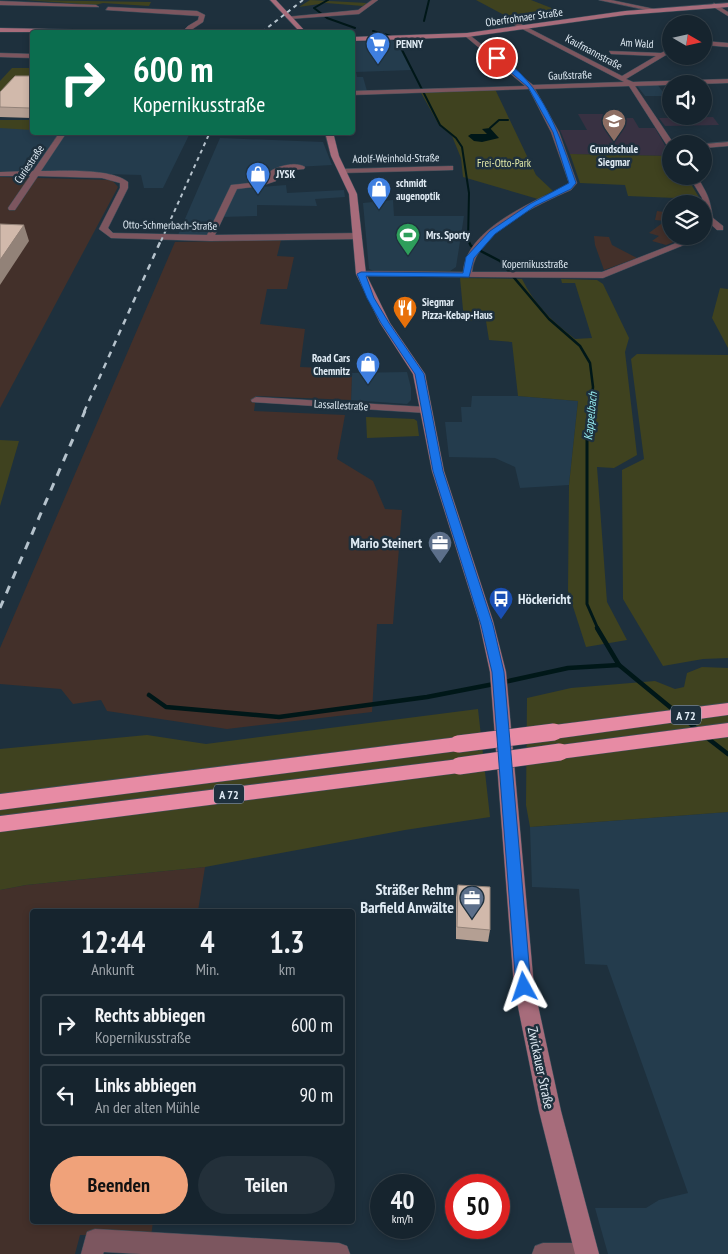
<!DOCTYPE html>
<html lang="de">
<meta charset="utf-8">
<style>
body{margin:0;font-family:"PT Sans Narrow",sans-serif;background:#23303a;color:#f1f3f6;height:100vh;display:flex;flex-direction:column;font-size:19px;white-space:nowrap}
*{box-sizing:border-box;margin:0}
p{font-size:16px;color:#9ea4aa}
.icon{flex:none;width:28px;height:28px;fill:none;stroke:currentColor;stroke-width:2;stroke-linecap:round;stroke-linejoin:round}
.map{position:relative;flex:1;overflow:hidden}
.sheet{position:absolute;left:30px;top:909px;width:325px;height:315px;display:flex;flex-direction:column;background:#16242e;border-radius:5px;box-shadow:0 2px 8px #0003,0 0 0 1px #35414a}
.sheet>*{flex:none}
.guide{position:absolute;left:30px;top:30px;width:325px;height:105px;border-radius:5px;box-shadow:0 2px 8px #0003,0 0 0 1px #35414a;background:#0b6e4f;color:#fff;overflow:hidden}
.needle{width:32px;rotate:99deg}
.buttons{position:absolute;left:662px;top:15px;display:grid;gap:10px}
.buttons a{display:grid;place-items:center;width:50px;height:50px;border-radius:50%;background:#16242e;box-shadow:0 2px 8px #0003,0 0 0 1px #35414a;font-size:25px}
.speed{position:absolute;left:370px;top:1174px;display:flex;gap:10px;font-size:25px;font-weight:700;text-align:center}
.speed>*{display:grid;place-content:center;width:65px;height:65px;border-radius:50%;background:#16242e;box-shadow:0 2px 8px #0003,0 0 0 1px #35414a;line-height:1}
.speed small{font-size:12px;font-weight:400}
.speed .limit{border:8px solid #d22;background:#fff;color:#111}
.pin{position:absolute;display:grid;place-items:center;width:42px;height:42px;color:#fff;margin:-21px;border:2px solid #fff;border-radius:50%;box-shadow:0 1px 5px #0007}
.me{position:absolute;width:55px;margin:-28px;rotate:355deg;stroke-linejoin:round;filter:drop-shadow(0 0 4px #0008)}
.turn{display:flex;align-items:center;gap:18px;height:105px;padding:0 20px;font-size:22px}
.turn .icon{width:65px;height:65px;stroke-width:2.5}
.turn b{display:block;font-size:35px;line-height:42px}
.eta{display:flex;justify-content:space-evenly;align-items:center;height:85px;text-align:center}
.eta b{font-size:30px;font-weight:600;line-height:35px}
.button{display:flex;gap:10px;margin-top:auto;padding:10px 20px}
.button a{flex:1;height:58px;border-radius:30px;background:#f0a27a;color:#111;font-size:20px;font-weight:600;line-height:58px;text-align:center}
.button a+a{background:#23303a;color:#f1f3f6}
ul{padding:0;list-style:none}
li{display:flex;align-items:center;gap:15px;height:62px;margin:0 10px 8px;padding:0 10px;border:2px solid #35414a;border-radius:5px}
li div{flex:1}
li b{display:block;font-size:19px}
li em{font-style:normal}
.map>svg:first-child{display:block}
</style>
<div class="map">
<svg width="728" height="1254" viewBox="0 0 728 1254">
<rect width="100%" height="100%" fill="#1e303d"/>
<g fill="#243c4d">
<polygon points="392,40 397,43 411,70 356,72 357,77 363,77 367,91 353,91 352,42"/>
<polygon points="639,84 657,84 666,96 645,96 638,87"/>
<polygon points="0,126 32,127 32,132 190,133 163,188 144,188 141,175 0,171"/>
<polygon points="220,138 323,142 332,165 277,168 269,173 269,180 265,183 236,184 230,187 207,235 178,235"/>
<polygon points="286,185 287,193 344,190 345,197 315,199 317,206 257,205 257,216 221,217 236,189"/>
<polygon points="393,200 394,216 464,216 456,267 450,271 374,271 369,269 363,203"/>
<polygon points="407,372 411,388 411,400 407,404 351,400 352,373"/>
<polygon points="472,396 518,396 578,401 569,485 520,488 515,467 495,458 449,457 445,422 462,422 461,407 471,407"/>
<polygon points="728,812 728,1254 608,1254 595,1208 646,1208 659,1200 688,1193 607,965 585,964 579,889 532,887 530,827"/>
</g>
<g fill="#43302a">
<polygon points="0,177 112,180 118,187 0,408"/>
<polygon points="657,211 671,213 671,236 689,236 666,245 652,241 659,236 649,233 665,221 655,220"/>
<polygon points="594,236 609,237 612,245 637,258 604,270 595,245"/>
<polygon points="281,240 277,256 294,257 287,289 267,289 260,324 305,329 300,367 347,369 352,373 351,400 256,396 254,411 345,415 337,459 373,481 385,509 402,510 393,624 377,624 372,712 227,729 107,711 101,700 73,704 61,689 0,684 0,648 175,242"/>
<polygon points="205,867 198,911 32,911 32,1221 153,1221 151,1237 80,1235 75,1254 0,1254 0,890 26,885"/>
</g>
<g fill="#383142">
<polygon points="578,114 607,114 610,118 633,118 639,128 655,128 671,156 570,154 560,130 587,130"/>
<polygon points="713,117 719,125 665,126 659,118"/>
</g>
<g fill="#3f421f">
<polygon points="25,0 151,2 149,6 103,3 95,5"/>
<polygon points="310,0 367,3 363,6 326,3 299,7"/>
<polygon points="476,0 531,0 554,9 506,16"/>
<polygon points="12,68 32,68 32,85 0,102 0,81"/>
<polygon points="495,89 536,175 553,191 538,199 463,177 461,158 452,136 439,125 420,91"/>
<polygon points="0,120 32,120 32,130 0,128"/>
<polygon points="570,154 671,156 671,176 686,176 700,199 628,196 625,185 580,183"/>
<path d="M460,278l62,1c12,25 31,43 53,60l17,-1 -17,-55h-13l-1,-4 36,1 6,4 26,54 -4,14 12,103 -23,13 -17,-1 10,135 20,38 -41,7 -18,-56 1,-106 9,-84 -60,-5 -6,-54 -23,-2 -3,-19 -22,-1z"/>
<polygon points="720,288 728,289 728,348 712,318"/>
<polygon points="637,354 728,355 728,658 703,659 663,666 623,599 622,470 644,459 631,359"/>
<polygon points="366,417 414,419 417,421 419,436 367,438"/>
<polygon points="0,440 19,441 0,506"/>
<polygon points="702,667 728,668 728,812 530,827 526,805 527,698 571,688 655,681 675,689 684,687 687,673"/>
<polygon points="478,709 490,817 405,830 205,867 26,885 0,890 0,749 147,735 206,744"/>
</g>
<polygon fill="#001718" points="490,128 499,138 482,142 474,141 468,136 471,134 487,134 482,129"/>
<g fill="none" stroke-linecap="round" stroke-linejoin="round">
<g stroke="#001718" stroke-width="2">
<polyline points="328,0 314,8 327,18 355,28"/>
<polyline points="424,21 429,0"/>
<polyline points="373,31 391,36 399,44 440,125 456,138 462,147 469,193 468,241"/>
<polyline points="490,128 499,120 508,120"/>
</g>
<polyline stroke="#001718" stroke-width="2.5" points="468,240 471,246 500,261 549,319 580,346 590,363 593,387 590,412"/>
<polyline stroke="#001718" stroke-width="3" points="590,411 587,431 587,604 598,629"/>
<g stroke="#001718" stroke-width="4.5">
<polyline points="597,628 619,665 676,712"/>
<polyline points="504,682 568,668 619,665"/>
<polyline points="149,695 166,707 279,717 427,697 494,684"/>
<polyline points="683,718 697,729"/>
<polyline points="706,737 728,754"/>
</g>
<defs>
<g id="street">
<polygon points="372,0 378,0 359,14 289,19 286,17 358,10"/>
<polygon points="599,0 611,0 659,10 656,12"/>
<polygon points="0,1 96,5 99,7 0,5"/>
<polygon points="714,3 728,12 728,16 712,6"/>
<polygon points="108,7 197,11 205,15 203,22 188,32 182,32 188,26 198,20 199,16 106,10"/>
<path d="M509,18l113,58 34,-20 -45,-2 -2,-3 52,2 10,-5v4l-45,27 7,3 95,-3v4l-93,3 39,58h-3v3h-3l-39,-61 -94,3 24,43 18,51 -6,7c-32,14 -96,43 -99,82h130l92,-36h10v-2l2,2 -103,42 -245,-2v-4l3,-1 102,1c3,-37 50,-60 79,-75 9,-4 20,-7 27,-14l-18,-51 -22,-43 -177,6v-4l173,-5 -60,-50 2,-3 66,52 91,-3 -117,-61z"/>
<polygon points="704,41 728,43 728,47 704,45"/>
<polygon points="0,53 32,54 32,58 0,57"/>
<path d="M60,132h7l-26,39c22,0 70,-3 87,11v6l-20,40 5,5 94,2 24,-50 28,-3 10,-4 -1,-5c8,-7 28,-12 37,-6l-1,2 -24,2 -4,3v7l-15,5 -24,3 -22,46 143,-2 4,3 -4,3 -148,2 -99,-3 -12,-9 21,-41v-5l-18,-5 -64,-2 -23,34h-6l-1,-2 22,-32h-30v-4l33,-1z"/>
<polygon points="728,142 728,146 704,148 704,144"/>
<polygon points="450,166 453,166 453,170 343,173 339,171 343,169"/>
<path d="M689,176h8c11,20 12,19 16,42l10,8v4h-6l-13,-12 -2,-20z"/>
<polygon points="256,397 426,407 431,410 426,413 252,402 251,400"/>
<polygon points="95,1229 339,1243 347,1246 350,1254 141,1254 104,1252 103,1254 81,1254 87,1232"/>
<polygon points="543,1243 587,1243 595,1246 598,1254 532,1254 535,1246"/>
</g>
<g id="secondary">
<polygon points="270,0 276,0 306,32 300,32"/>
<polygon points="728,3 728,7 625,15 467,37 352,41 352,37 467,33 625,11"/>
<polygon points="0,28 97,30 100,32 0,32"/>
<polygon points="325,132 333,132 339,156 357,194 366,274 390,323 425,374 444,471 493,621 506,672 534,987 561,1111 599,1254 575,1254 539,1111 514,987 490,672 479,621 432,471 413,374 380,323 356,274 349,194 331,156"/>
</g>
<g id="highway">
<polygon points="728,703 728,715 554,739 548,737 546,732 548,727 554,725"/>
<polygon points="728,723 728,737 560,759 554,757 552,752 554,747 560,745"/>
<polygon points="458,737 464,739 466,744 464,749 458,751 0,810 0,794"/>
<polygon points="459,759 465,761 468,766 465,771 459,773 0,832 0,816"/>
</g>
</defs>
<use href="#street" stroke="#3d4e5a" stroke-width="1"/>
<use href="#secondary" stroke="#3d4e5a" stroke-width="1"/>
<use href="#highway" stroke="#3d4e5a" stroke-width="1"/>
<use href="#street" fill="#7c565f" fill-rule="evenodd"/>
<use href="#secondary" fill="#a76c7b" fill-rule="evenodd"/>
<use href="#highway" fill="#e78ba4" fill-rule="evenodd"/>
<g stroke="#b5c2cc" stroke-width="2" stroke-dasharray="4 4" stroke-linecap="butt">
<polyline points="262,32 303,0"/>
<polyline points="161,241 210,132"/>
</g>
<polyline stroke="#b5c2cc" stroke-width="2.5" stroke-dasharray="6 6" stroke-linecap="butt" points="84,412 161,240"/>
<polyline stroke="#b5c2cc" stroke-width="3" stroke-dasharray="8 8" stroke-linecap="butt" points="0,608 85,411"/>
<defs>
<g id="highway-bridge">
<polyline points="458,744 554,732"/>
<polyline points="459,766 560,752"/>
</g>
</defs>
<use href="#highway-bridge" stroke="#3d4e5a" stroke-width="18" stroke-linecap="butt"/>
<use href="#highway-bridge" stroke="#e78ba4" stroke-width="17"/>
</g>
<g fill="#b49f93">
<polygon points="32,76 32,118 0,117 0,92"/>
<polygon points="458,885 490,930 488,942 456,939 456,897"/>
</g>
<g fill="#928278">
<polygon points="32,105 32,118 30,108"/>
<polygon points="24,225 29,241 0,285 0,260"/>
</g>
<g fill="#d1b9ab" stroke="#928278">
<polygon points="15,76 32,76 32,105 30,108 0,107 0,92"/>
<polygon points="0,224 24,225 0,260"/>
<polygon points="458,885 490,887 490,930 457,927"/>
</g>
<path fill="#1a73e8" stroke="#114b97" d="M497,56c46,25 63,81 79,127l-5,6 -36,17 -40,28 -21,24 -5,19 -103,-1 8,22 15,25 35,51 19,97 50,154 11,47 27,315 -2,6 -5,2 -6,-2 -2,-6 -24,-315 -11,-47 -48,-154 -18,-97 -34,-51 -14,-25 -10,-24 4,-2 102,1 3,-16 24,-26 40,-27 39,-21 -16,-51 -25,-45 -33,-28z"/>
<defs>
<symbol id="supermarket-pin" viewBox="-11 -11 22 30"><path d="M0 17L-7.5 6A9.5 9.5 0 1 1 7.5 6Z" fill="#3f7fe0" stroke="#1e303d"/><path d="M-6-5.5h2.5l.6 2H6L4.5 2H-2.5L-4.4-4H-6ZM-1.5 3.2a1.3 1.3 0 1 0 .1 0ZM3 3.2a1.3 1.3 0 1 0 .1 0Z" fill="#fff"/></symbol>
<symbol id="school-pin" viewBox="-11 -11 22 30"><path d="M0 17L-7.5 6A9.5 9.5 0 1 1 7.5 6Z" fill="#8d6e63" stroke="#1e303d"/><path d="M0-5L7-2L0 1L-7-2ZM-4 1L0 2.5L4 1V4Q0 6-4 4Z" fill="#fff"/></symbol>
<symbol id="shop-pin" viewBox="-11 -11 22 30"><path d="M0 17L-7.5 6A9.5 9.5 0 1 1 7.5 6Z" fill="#3f7fe0" stroke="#1e303d"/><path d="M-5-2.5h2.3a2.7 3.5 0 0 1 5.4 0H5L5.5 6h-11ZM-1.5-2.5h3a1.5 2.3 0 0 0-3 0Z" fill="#fff"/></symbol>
<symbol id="stadium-pin" viewBox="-11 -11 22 30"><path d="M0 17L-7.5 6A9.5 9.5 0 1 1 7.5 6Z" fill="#2e9e5b" stroke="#1e303d"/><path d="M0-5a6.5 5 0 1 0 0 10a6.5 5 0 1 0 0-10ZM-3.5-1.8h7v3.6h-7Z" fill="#fff"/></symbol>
<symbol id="restaurant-pin" viewBox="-11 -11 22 30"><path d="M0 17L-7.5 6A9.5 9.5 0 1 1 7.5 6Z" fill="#e8710a" stroke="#1e303d"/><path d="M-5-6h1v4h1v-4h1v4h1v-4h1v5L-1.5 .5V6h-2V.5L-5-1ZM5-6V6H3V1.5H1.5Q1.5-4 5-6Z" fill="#fff"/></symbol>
<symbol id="office-pin" viewBox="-11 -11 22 30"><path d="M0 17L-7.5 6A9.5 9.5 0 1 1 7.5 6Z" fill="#5c6f8a" stroke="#1e303d"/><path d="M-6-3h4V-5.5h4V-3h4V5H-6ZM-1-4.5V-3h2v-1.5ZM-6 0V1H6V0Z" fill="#fff"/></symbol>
<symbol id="bus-pin" viewBox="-11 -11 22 30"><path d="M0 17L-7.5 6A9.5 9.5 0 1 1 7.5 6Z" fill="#1a4fb4" stroke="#1e303d"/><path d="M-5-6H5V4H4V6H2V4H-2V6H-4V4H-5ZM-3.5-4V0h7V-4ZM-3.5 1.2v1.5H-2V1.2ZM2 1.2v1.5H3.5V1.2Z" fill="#fff"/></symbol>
</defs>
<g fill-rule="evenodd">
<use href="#supermarket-pin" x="364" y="30" width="28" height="38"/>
<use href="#school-pin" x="600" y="107" width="28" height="38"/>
<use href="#shop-pin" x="244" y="160" width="28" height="38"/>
<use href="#shop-pin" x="365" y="175" width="28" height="38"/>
<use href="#stadium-pin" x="394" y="221" width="28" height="38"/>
<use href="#restaurant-pin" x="391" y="294" width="28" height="38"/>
<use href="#shop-pin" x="354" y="350" width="28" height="38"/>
<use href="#office-pin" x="426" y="529" width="28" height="38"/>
<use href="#bus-pin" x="487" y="585" width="28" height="38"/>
<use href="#office-pin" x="458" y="884" width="28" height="38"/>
</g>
<g text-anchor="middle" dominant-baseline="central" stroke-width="5" stroke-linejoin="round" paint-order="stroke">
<g font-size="11" fill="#e0ebf4" stroke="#1e303d">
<text transform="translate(524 17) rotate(-8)">Oberfrohnaer Straße</text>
<text transform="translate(637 43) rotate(4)">Am Wald</text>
<text transform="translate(594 52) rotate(28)">Kaufmannstraße</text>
<text transform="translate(570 75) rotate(-2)">Gaußstraße</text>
<text transform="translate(396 158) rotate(-1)">Adolf-Weinhold-Straße</text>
<text transform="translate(29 164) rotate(-56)">Curiestraße</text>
<text transform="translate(170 225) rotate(1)">Otto-Schmerbach-Straße</text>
<text x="535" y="264">Kopernikusstraße</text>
<text transform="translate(341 405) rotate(3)">Lassallestraße</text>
</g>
<g font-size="11" font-weight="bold" fill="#e0ebf4" stroke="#1e303d" text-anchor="start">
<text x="396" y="44">PENNY</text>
<text x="614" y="149" text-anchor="middle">Grundschule<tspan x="614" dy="13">Siegmar</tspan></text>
<text x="276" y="174">JYSK</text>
<text x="396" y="183">schmidt<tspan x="396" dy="13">augenoptik</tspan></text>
<text x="426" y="235">Mrs. Sporty</text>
<text x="422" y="302">Siegmar<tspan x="422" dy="13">Pizza-Kebap-Haus</tspan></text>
<text x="350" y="358" text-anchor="end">Road Cars<tspan x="350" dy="13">Chemnitz</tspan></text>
</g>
<g font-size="11" fill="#e2e9a8" stroke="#1e303d">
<text x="504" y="163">Frei-Otto-Park</text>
</g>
<g font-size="12" font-style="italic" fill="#98f0f4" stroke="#1e303d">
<text transform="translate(590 416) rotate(-84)">Kappelbach</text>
</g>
<g fill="#1e303d" stroke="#a6b3bd" stroke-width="1">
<rect x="671" y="705.5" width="30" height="19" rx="4"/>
<rect x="214" y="784.5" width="30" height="19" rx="4"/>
</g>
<g font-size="12" font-weight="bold" fill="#e0ebf4">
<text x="686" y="715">A 72</text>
<text x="229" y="794">A 72</text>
</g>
<g font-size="14" font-weight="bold" fill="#e0ebf4" stroke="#1e303d" text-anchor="end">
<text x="422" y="543">Mario Steinert</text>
<text x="518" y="599" text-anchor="start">Höckericht</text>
</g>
<g font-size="14" fill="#e0ebf4" stroke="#1e303d">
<text transform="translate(541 1068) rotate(78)">Zwickauer Straße</text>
</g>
<g font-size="16" font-weight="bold" fill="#e0ebf4" stroke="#1e303d" text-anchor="end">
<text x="454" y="889">Sträßer Rehm<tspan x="454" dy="18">Barfield Anwälte</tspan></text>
</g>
</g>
</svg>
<div class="buttons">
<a><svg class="needle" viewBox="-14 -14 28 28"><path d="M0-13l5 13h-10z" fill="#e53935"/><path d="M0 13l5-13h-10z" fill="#9ea4aa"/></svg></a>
<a><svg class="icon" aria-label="sound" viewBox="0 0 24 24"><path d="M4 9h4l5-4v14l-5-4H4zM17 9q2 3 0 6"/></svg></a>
<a><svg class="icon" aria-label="search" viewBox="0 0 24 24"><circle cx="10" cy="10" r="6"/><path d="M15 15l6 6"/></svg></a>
<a><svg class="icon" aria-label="layers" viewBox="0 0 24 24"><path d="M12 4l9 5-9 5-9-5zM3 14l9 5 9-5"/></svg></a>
</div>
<div class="speed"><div>40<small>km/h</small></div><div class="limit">50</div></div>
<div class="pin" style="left:497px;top:58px;background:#d93025"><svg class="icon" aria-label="arrive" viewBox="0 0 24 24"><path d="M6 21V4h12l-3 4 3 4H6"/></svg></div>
<svg class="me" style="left:524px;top:987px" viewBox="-20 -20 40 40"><path d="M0-17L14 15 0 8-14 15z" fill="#1a73e8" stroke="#fff" stroke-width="4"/></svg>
<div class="guide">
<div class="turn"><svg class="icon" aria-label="right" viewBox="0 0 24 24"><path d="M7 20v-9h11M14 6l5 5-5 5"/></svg><div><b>600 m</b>Kopernikusstraße</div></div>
</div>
<section class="sheet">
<div class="eta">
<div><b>12:44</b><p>Ankunft</p></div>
<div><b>4</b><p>Min.</p></div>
<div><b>1.3</b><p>km</p></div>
</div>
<ul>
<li><svg class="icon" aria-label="right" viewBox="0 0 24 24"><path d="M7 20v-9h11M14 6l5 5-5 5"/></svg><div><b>Rechts abbiegen</b><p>Kopernikusstraße</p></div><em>600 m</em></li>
<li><svg class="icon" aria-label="left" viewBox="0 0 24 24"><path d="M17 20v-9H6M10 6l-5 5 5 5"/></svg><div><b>Links abbiegen</b><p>An der alten Mühle</p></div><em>90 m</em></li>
</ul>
<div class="button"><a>Beenden</a><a>Teilen</a></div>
</section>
</div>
